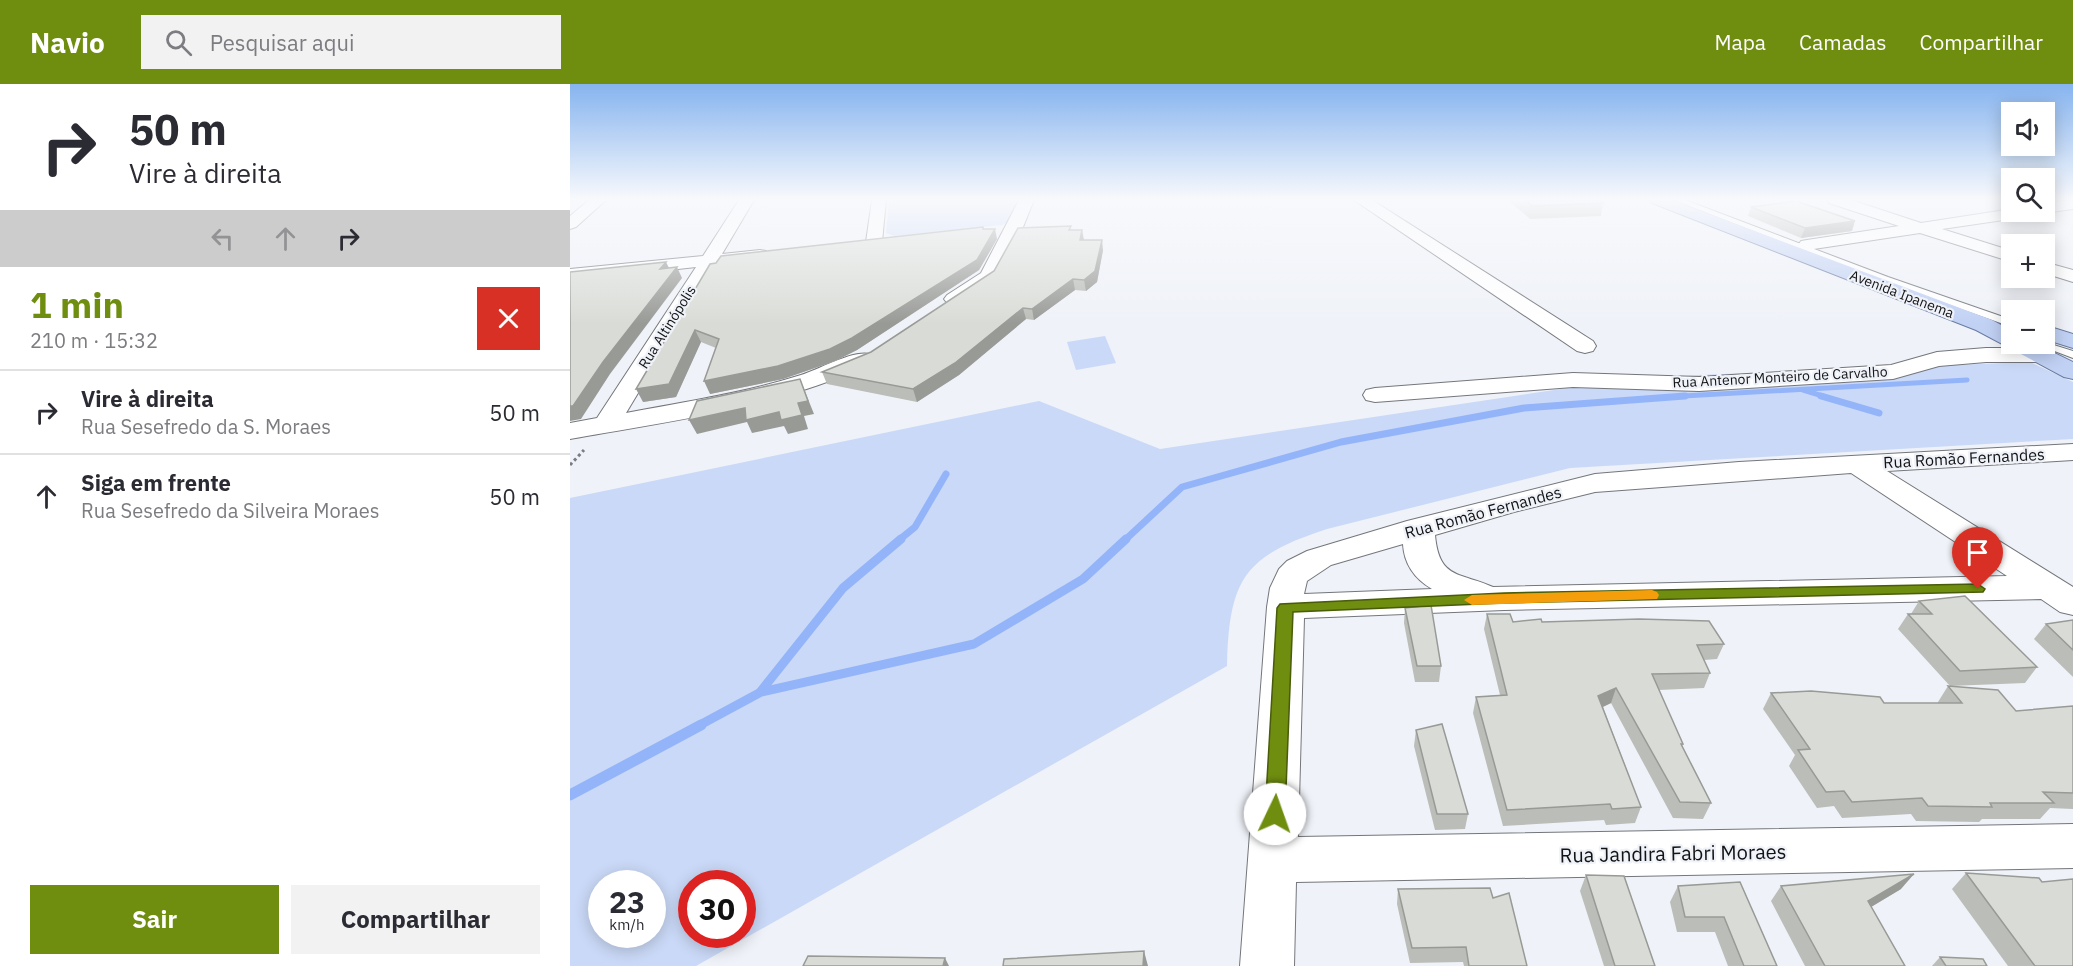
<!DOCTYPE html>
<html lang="pt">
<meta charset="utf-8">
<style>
body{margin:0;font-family:"IBM Plex Sans",sans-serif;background:#f2f2f3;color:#2b2b33;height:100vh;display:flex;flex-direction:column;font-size:22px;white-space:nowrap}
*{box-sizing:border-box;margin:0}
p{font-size:20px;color:#7c7c81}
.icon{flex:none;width:33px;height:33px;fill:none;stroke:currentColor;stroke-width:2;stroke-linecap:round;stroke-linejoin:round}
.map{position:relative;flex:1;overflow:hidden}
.side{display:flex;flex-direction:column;background:#fff;width:570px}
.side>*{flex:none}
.hud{background:#fff;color:#2b2b33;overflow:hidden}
.buttons{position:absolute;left:1431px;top:18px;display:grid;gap:12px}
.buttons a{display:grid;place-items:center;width:54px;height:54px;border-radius:0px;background:#fff;box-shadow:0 3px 15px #0003;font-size:30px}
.speed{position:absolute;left:18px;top:786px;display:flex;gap:12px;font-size:30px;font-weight:700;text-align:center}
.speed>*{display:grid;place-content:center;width:78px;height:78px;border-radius:50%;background:#fff;box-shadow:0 3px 15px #0003;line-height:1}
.speed small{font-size:15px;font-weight:400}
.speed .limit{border:9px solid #d22;background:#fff;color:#111}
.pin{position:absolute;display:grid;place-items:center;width:51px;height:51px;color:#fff;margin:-62px -26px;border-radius:50% 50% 50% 0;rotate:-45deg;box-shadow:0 0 6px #0007}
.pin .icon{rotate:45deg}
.me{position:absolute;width:66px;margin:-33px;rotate:3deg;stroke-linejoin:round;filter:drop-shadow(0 0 4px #0008)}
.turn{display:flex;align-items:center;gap:21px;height:126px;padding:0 30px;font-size:27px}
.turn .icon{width:78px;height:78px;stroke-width:2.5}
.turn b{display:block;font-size:42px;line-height:51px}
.lanes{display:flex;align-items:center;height:57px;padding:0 30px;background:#0003;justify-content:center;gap:30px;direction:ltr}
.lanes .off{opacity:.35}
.round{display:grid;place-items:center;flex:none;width:63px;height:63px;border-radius:0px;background:#f2f2f3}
.overview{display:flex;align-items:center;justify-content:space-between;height:102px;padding:0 30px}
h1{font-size:36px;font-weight:700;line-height:45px;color:#6f8d0f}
.action{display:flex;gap:12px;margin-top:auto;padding:12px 30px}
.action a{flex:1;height:69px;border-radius:0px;background:#6f8d0f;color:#fff;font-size:24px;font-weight:700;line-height:69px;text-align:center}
.action a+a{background:#f2f2f3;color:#2b2b33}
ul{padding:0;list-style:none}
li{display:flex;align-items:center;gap:18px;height:84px;padding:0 30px;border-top:2px solid #e1e1e2}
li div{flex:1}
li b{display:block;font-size:22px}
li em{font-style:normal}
header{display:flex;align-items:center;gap:36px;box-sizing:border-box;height:84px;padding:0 30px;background:#6f8d0f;color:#fff}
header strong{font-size:28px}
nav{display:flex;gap:33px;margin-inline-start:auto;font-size:21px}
.search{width:420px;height:54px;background:#f2f2f3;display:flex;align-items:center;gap:15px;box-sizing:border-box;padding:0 21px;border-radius:0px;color:#7c7c81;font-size:22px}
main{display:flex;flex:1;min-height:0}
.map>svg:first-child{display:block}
</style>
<header>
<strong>Navio</strong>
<div class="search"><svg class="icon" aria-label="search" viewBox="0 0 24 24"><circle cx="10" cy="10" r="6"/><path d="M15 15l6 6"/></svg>Pesquisar aqui</div>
<nav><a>Mapa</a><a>Camadas</a><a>Compartilhar</a></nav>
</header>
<main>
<section class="side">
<div class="hud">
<div class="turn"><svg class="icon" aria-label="right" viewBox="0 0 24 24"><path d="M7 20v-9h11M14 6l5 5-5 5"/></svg><div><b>50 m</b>Vire à direita</div></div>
<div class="lanes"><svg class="icon off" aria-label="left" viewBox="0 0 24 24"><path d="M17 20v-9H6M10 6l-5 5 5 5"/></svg><svg class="icon off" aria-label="ahead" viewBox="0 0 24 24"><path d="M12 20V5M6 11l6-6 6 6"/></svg><svg class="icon" aria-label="right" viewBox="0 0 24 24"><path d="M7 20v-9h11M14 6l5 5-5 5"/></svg></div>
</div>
<div class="overview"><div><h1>1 min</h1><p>210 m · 15:32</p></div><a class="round" style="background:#d93025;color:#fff"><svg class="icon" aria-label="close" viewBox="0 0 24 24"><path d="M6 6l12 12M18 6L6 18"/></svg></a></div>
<ul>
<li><svg class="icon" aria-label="right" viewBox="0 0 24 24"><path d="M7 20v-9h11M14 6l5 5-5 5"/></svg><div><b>Vire à direita</b><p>Rua Sesefredo da S. Moraes</p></div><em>50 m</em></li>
<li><svg class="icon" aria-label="ahead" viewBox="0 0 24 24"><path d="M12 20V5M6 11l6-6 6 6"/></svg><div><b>Siga em frente</b><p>Rua Sesefredo da Silveira Moraes</p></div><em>50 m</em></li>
</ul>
<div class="action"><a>Sair</a><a>Compartilhar</a></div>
</section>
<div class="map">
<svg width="1503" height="882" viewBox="0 0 1503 882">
<rect width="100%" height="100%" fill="#eff2f8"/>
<g fill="#cad9f7" fill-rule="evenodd">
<polygon points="319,116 448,116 438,138 432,141 324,152 316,149"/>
<polygon points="535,252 546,279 506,286 497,258"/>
<path d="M1460,278l43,20v57l-503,29 -243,61c-83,27 -98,50 -100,137l-531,300h-126v-468l469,-97 121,48 454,-68 84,-6zM32,800h50v50h-50zM122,800h50v50h-50z"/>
</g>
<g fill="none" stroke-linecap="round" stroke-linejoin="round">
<g stroke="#94b4f9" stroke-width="5">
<polyline points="1233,306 1256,313"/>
<polyline points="1096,313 1397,296"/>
</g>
<g stroke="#94b4f9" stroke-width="7">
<polyline points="1251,312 1309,329"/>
<polyline points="329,456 345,443 376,390"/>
<polyline points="555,456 612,403 771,358 954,324 1115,312"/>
</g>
<g stroke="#94b4f9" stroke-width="9">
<polyline points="191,607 273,504 331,455"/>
<polyline points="128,642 191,608 404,560 513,495 556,455"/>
</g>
<polyline stroke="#94b4f9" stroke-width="11" points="0,711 131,641"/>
<defs>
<g id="lane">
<polygon points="1104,116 1115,116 1318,193 1442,236 1442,243 1312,197"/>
<polygon points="1474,258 1503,267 1503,274 1466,260"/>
</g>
<g id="street">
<polygon points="19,116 36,116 6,143 0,145 0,132"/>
<path d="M169,116h15l-32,54 38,-4 6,1 3,4 -3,4 -6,1 -45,5 -89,148c58,-11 118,-20 175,-38 19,-6 51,-25 69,-21l3,5 -3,5c-93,44 -200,57 -300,75v-16l27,-5 99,-151 -126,14v-12l133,-13z"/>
<polygon points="302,116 316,116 312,158 310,162 298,162 296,158"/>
<polygon points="449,116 464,116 453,143 425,196 391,219 377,219 374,215 377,211 411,189"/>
<polygon points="784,116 802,116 1023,257 1026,262 1023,267 1015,269 1007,267"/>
<polygon points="1257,116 1281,116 1351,139 1442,125 1442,128 1462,128 1454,133 1372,145 1442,167 1442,178 1350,149 1237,166 1231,165 1228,161 1231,157 1237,156 1329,142 1259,119"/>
<polygon points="1503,116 1503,125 1474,129 1470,128 1474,128 1474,119"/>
<polygon points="1474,178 1503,186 1503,198 1474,189"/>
<polygon points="1416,264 1470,264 1478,266 1481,271 1478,276 1470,278 1416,278 1369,282 1323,295 1129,307 1003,303 805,318 796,316 793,311 796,306 805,304 1003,289 1129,293 1321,281 1367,268"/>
<path d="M1503,360v16l-186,11 186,116v28l-13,-3 -19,-13 -537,11 -200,8 -6,219 775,-13v44l-777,14 -2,84h-54l27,-359 3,-19 9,-19 8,-8 20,-10 100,-30 188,-47 144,-12zM1281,389l156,103 -514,11c-33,-15 -54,-7 -58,-52l79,-23 81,-20zM833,460c1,20 12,35 29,45l-128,5 3,-13 24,-16z"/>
</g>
<g id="primary">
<polygon points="1080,116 1102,116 1422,236 1442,247 1442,260 1466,260 1503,278 1503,295 1494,293 1406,246 1082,119"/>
<polygon points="1474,241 1503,250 1503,264 1474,255"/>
</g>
</defs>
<use href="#lane" stroke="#73767b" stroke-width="2"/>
<use href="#street" stroke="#73767b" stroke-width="2"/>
<use href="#primary" stroke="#687ba1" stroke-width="2"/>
<polyline stroke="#7a7c80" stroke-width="3" stroke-dasharray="3 3" stroke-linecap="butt" points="0,381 14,366"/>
<use href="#lane" fill="#fff" fill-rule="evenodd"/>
<use href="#street" fill="#fff" fill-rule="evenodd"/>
<use href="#primary" fill="#c1d1f4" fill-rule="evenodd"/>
</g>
<g fill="#bbbdb8">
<polygon points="938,116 1030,116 1033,119 1031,132 960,135"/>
<polygon points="1181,123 1282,147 1231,154 1178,132"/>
<polygon points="413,143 414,145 427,155 409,186 287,266 265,277 213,295 140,310 146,264 131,258 106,313 73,318 140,180"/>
<polygon points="502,146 513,156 533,166 527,198 516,207 505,206 464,236 456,235 389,291 347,318 257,300 252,288 301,268"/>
<polygon points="1349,517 1467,583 1455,599 1380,602 1328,545 1338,530 1341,530"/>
<polygon points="835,524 871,582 869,598 845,598 834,539"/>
<polygon points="917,530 943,538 972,538 1154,560 1147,575 1134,576 1140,589 1134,604 1089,606 1113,660 1112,663 1141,719 1133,735 1103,734 1041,619 1033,623 1071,723 1065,739 1036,741 1034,736 933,742 903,629 906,613 930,611 914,545"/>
<polygon points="1503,536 1503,593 1464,555 1476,540"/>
<polygon points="1378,602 1446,627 1503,622 1503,725 1480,724 1470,735 1412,735 1409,738 1346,737 1341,730 1272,734 1264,722 1247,724 1219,682 1225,671 1193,625 1201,609 1314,619 1368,619 1368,618"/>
<polygon points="846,646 898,730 895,745 865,746 844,662"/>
<polygon points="1396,789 1503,882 1438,882 1382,805"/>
<polygon points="1016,791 1085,882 1034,882 1010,807"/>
<polygon points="1170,798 1207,882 1158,882 1145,848 1107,848 1100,818 1108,802"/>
<polygon points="1211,802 1331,805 1301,823 1335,882 1235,882 1201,817"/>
<polygon points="828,805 923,814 957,882 894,882 893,878 840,879 827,820"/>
<polygon points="1370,873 1417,882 1362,882"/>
</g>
<g fill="#989a96">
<polygon points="1285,137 1282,147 1231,154 1235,144"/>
<polygon points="425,145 427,155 409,186 287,266 265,277 213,295 140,310 134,297"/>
<polygon points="512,146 514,156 511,166 510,156"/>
<polygon points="532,156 533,166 527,198 516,207 514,196"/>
<polygon points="96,178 101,188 90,185"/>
<polygon points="107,183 112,194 40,290 11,335 0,337 0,322 33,278"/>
<polygon points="503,195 505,206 464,236 462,225"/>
<polygon points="453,224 456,235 389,291 347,318 343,305"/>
<polygon points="125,246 131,258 106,313 73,318 66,305"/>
<polygon points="230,295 244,330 234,332 238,345 218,350 214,342 182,349 177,338 127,350 119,336 175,324 228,319"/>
<polygon points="1046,604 1041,619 1024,627 1028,612"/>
<polygon points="1344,790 1331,805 1286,832 1298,817"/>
<polygon points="574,867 578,882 573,882"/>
<polygon points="375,874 379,882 373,882"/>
</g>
<g fill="#d9dcd6" stroke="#989a96" stroke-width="1.5">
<polygon points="956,116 1030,116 1033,119 962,122"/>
<polygon points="1226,117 1285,137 1235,144 1181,123"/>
<polygon points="501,142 499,146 512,146 510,156 532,156 525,187 514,196 503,195 462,225 453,224 385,279 343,305 252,288 301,268 424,187 448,144"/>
<polygon points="413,143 413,145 425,145 407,176 282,254 260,265 208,282 134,297 149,255 125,246 99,300 66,305 140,180 146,179 151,172"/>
<polygon points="96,178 90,185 107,183 33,278 3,322 0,322 0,188"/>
<polygon points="230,295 238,317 228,319 232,331 211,336 209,328 176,336 175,324 119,336 127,317"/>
<polygon points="1395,512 1467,583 1390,587 1338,530 1362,530 1349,517"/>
<polygon points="861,521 871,582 847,582 835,524"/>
<polygon points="917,530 940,530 943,538 971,535 972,538 1069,535 1139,537 1154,560 1127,561 1140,589 1082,590 1113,660 1111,660 1141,719 1110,718 1046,604 1028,612 1071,723 1042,725 1040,720 937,726 906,613 937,611"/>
<polygon points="1503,536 1503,566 1476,540"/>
<polygon points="1378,602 1428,606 1446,627 1503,622 1503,709 1473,708 1484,719 1420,719 1422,723 1358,722 1352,714 1282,718 1274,707 1256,708 1228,666 1240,665 1201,609 1241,607 1310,613 1314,619 1392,619"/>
<polygon points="872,640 898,730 867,730 846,646"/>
<polygon points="1396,789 1469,794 1472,798 1503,795 1503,882 1465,882"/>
<polygon points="1344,790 1298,817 1335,882 1255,882 1211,802"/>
<polygon points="1016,791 1054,792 1085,882 1045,882"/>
<polygon points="1170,798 1207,882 1174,882 1154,833 1115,833 1108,802"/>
<polygon points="920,804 923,814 939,809 957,882 899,882 896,863 842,864 828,805"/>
<polygon points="574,867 573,882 433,882 434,875"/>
<polygon points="238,872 375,874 373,882 233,882"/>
<polygon points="1370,873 1413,875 1417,882 1376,882"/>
</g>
<linearGradient id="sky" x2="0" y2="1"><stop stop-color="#86b4ef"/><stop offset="0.48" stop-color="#f8f9fc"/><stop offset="1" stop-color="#f8f9fc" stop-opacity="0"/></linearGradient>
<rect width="1503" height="240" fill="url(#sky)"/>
<polygon fill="#6f8d0f" stroke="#485c0a" stroke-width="1.5" points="1408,500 1415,505 1413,508 934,519 723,528 715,730 712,737 705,739 697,737 695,730 707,524 710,520 934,509"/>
<polygon fill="#f59e0b" points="1082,506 1087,508 1089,511 1087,515 902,521 894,516 902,511"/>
<g text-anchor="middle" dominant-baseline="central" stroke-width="4.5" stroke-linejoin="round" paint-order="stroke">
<g font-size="14" fill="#121315" stroke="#eff2f8">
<text transform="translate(1332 210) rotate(21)">Avenida Ipanema</text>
<text transform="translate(97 243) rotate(-58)">Rua Altinópolis</text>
<text transform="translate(1210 293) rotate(-3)">Rua Antenor Monteiro de Carvalho</text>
</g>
<g font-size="16" fill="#121315" stroke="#eff2f8">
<text transform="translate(1394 374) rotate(-3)">Rua Romão Fernandes</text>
<text transform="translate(913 428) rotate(-15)">Rua Romão Fernandes</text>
</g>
<g font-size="20" fill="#121315" stroke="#eff2f8">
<text transform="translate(1103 769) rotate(-1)">Rua Jandira Fabri Moraes</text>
</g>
</g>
</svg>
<div class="buttons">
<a><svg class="icon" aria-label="sound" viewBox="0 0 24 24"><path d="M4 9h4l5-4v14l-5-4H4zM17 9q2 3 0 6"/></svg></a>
<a><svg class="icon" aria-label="search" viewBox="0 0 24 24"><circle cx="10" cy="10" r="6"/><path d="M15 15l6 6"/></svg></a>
<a>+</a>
<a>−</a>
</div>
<div class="speed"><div>23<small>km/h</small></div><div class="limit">30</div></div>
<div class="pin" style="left:1408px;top:505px;background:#d93025"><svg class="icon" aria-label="arrive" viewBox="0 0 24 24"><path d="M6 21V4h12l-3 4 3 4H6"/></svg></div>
<svg class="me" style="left:705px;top:730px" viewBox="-20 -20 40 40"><circle r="19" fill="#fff"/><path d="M0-13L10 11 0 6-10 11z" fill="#6f8d0f"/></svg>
</div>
</main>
